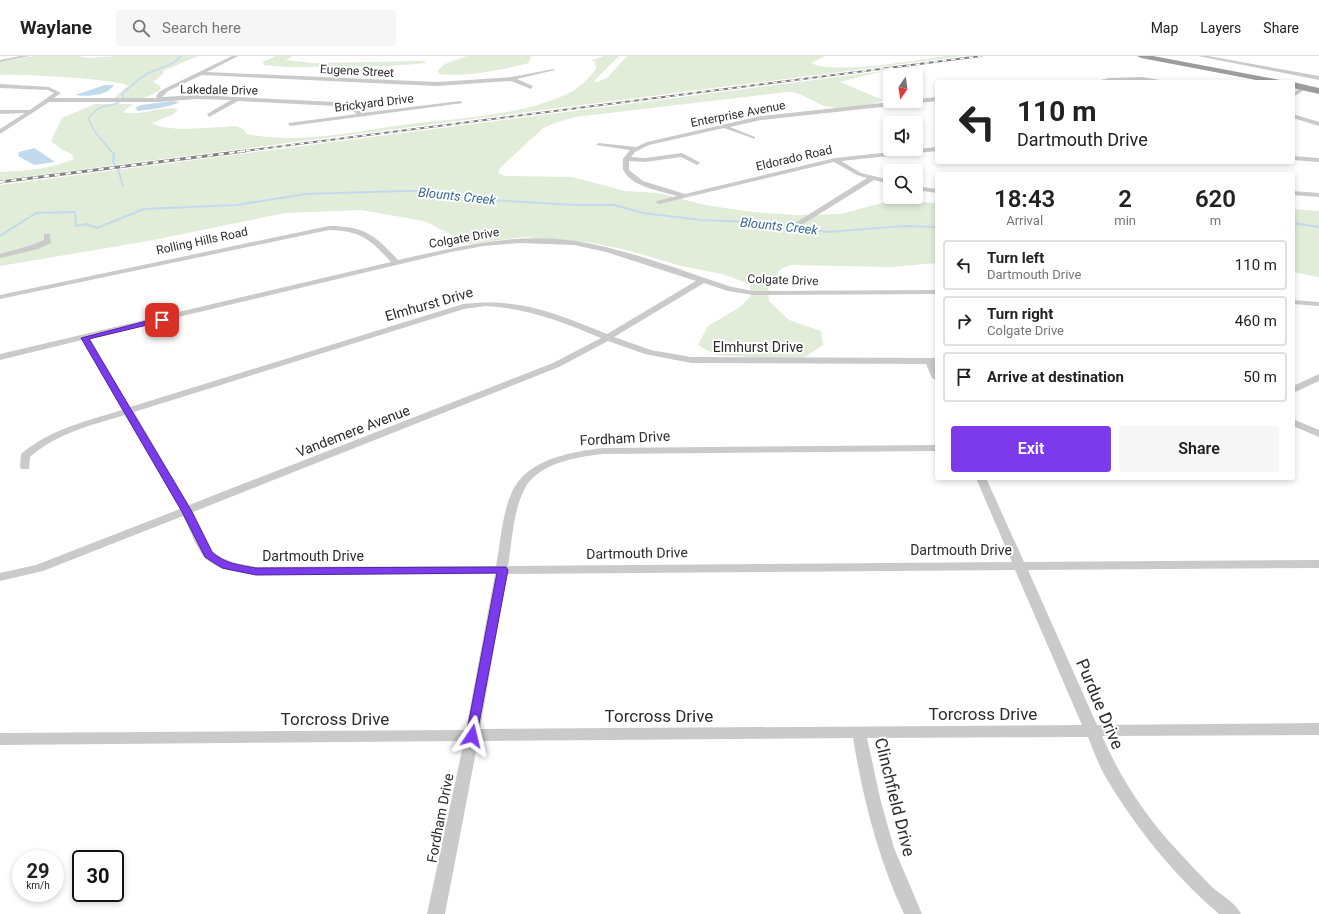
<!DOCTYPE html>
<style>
body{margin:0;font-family:Roboto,sans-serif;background:#f6f6f6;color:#222;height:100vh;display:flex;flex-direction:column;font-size:15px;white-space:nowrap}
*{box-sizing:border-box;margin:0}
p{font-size:13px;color:#767676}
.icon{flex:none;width:22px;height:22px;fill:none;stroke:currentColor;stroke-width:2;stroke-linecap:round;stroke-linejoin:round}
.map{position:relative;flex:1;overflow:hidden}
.panel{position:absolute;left:935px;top:116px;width:360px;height:308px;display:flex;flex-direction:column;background:#fff;border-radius:4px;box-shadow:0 2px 6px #0003}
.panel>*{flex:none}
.top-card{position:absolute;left:935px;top:24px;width:360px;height:84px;border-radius:4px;box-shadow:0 2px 6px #0003;background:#fff;color:#222;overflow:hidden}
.needle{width:26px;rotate:193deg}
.fabs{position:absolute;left:883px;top:12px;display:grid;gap:8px}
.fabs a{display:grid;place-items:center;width:40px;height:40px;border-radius:4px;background:#fff;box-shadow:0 2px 6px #0003;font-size:20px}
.speed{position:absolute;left:12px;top:794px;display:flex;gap:8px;font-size:20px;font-weight:700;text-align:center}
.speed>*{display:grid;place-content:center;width:52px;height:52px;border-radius:50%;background:#fff;box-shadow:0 2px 6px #0003;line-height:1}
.speed small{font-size:10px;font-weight:400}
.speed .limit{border:2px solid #111;border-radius:6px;background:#fff;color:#111}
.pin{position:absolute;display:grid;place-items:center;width:34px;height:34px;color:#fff;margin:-17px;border-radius:8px;box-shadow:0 2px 6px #0006}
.me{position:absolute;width:44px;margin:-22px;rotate:10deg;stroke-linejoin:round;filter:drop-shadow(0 0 3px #0008)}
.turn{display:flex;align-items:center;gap:14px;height:84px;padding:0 16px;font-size:18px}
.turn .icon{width:52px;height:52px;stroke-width:2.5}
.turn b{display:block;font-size:28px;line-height:34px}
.eta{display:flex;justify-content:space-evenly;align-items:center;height:68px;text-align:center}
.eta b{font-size:24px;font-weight:600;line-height:28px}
.cta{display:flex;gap:8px;margin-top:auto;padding:8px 16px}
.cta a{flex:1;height:46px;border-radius:4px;background:#7c3aed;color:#fff;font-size:16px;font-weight:600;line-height:46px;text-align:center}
.cta a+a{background:#f6f6f6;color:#222}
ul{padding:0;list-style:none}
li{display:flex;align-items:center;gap:12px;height:50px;margin:0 8px 6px;padding:0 8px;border:2px solid #e0e0e0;border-radius:4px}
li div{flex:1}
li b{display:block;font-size:15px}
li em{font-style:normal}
header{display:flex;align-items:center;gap:24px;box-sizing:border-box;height:56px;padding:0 20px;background:#fff;border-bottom:1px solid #e0e0e0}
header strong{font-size:19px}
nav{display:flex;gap:22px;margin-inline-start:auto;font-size:14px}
.search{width:280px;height:36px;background:#f6f6f6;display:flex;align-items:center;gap:10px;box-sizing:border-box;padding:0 14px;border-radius:4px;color:#767676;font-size:15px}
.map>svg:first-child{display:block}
</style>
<header>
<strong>Waylane</strong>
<div class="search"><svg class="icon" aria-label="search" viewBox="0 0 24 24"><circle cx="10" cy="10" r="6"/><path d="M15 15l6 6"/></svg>Search here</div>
<nav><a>Map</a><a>Layers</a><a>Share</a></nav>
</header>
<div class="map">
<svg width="1319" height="858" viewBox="0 0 1319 858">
<rect width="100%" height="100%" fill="#fff"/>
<g fill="#e1ecd9">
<path d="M35,0h43l10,2 28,-2h82l-35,15v3l-10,8 6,3 2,4c-16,12 -28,11 -47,9l14,-12c-8,-7 -112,-12 -128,-11v-13z"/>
<polygon points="276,0 293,0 286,4 313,7 423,5 427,7 390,10 288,11 264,9 263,6"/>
<path d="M467,0h64l-2,7c-29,7 -60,14 -90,11l-1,-4 7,-6z"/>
<path d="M604,0h15l-25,25 4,1 10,-5 19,-21h198l-14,7c24,12 106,-3 135,-7h17l-963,124v-8c25,-1 51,-3 74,-13l-2,-5 -11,-5 -10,-8 11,-23 33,-14h38l-10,8c18,5 36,-7 55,-3l-4,5 -22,9c14,10 64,4 84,3l7,3 4,5c53,11 110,-3 163,-10 52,-6 111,-8 159,-31 11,-5 20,-15 27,-24l-1,-7 -3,-2z"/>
<path d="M884,15l-44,11 43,18c-12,6 -48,11 -61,5 -12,-5 -21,-13 -35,-13l-212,25 -23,7 -10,5 -42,39 -2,5 7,3 67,1 53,14 34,2 46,12 47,7 46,3 43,-1 52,-14 44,3v60l-47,4 -99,-2 -10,4 -13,18 1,14 20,19 32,11 2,14 -18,12 -37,1 -52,-3 -18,-10 10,-19 32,-19 11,-11 -1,-12 -28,-10 -45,-9 -46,-14 -38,-8 -69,-6 -54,7 -46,-23 -63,-11 -76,3 -137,28 -148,25v-81z"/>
<polygon points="1293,153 1319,155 1319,221 1293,216"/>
</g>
<g fill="#c3daed">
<path d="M105,29h9c-7,11 -28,12 -39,10z"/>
<path d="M173,45l6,1c-6,5 -33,8 -41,9l-3,-3 6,-3z"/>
<polygon points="34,92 36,93 55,106 34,109 18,100 19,96"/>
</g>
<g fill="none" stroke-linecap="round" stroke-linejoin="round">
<path stroke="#c3daed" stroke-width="1.5" d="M112,96l-17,-20 -7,-14 11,-10 19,-5 5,-5 -1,-4c8,-7 16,-15 25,-20 12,-7 25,-7 34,-18"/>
<g stroke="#c3daed" stroke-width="2">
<polyline points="111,95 114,98 113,106 115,109"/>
<polyline points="118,113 123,130"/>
<polyline points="1293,167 1319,171"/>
<polyline points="0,180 36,157 75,156 76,170 86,168 97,172 144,153 236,149 306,138 404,135 428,135 475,143 574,149 614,149 643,157 701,164 751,166 828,176 904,170 937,171"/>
</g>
<g fill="#cacaca" fill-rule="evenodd">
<polygon points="20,0 30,0 0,6 0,4"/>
<polygon points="232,0 238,0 207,16 437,26 512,21 553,13 555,14 517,23 533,30 531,33 511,25 437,30 202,19 168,35 162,41 197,39 335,46 355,51 362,57 460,45 463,47 290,70 288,67 357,58 348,52 335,50 238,45 209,61 207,58 231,44 197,43 158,46 49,46 0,78 0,73 25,57 0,58 0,54 30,54 54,37 48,34 0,32 0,28 49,31 61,37 54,42 156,42 158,37 164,33"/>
<polygon points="1198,0 1208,0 1319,20 1319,24"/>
<polygon points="1143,21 1171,26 1143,25 1092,26 1109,22"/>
<polygon points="1299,33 1304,34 1293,41 1293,37"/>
<path d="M937,41v4l-176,19 -31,7 25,10v2l-31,-11 -75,17 -14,7 -4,5 14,1 37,-5 17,9 1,1 -3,2 -16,-8 -36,5 -16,-1v9l14,11 42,13 150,-36 102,-11v4l-96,10 20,12 29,7v4l-16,-4 -79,49h-3v-4l75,-47 -10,-3 -23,-13 -175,42 -3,-2 1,-1 20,-5c-16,-5 -45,-9 -53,-25 -2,-3 -1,-8 -1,-12l7,-9 -34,-5 3,-2 37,4 11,-5 114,-26z"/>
<polygon points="1293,58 1319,66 1319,70 1293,62"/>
<polygon points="1293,100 1319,102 1319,106 1293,104"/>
<polygon points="916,130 937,133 937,137 916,134"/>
<polygon points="1293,135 1319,137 1319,141 1293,139"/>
<path d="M329,170c35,0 46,9 69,34 58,-13 117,-28 177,-19 53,8 107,30 157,46l21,4 184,-1v4l-184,1 -25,-4 -24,-8 -90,54 37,13 40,7 246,1v6h-2l2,4v13l-5,-3 -6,-14 -235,-1 -46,-9 -37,-13 -49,26 -366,145 20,40c13,10 27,12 43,15l240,-1c5,-25 6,-56 18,-78 17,-30 58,-36 89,-40l334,-3v6l-334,3c-26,3 -66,9 -79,36 -11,22 -12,52 -16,76l504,-4 -36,-84h10l38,84 295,-2v8l-291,2 69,155 222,-2v12l-217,1c18,41 43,80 74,113 12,13 24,26 36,38 10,9 23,15 29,27h-22c-45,-39 -84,-87 -114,-138 -7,-12 -12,-27 -17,-39l-221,1 14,64 13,46 28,66h-18c-26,-56 -41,-115 -51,-176l-375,3 -33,173h-18l37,-173 -464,4v-12l466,-3 29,-156 -239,1c-17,-3 -39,-4 -52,-18 -8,-9 -15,-30 -21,-41l-140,55 -43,10v-8l36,-8 144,-56 -55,-94c-33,10 -68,18 -95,42l-1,12h-8l-1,-2 1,-13c29,-25 66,-33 101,-44l-40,-70 -82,20v-6l391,-92c-21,-23 -30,-31 -62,-32l-329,69v-4zM520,187l54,2 32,7 90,29 -89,53c-50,-20 -88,-37 -144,-30l-333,103 -40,-69 361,-86 33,-6zM486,250c41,2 77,16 115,32l-48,25 -364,142 -55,-93 330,-103zM1015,514l67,155 -602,4 27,-155z"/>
<polygon points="44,178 50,178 51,187 38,193 0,202 0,198 32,189 44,184"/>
<polygon points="1293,244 1319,246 1319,250 1293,248"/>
<polygon points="1319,318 1319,325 1293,337 1293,330"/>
<polygon points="1293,363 1319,374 1319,381 1293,370"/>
</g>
<g fill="#9c9c9c" fill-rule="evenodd">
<polygon points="1137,0 1153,0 1280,24 1284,26 1267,26 1141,2"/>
<polygon points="1293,26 1319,32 1319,38 1293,32"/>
</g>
<defs>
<polyline id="rail-far1" points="237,96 981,0"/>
<polyline id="rail" points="0,126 245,95"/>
</defs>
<use href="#rail-far1" stroke="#828282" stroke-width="2"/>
<use href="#rail" stroke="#828282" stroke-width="3"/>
<use href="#rail-far1" stroke="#fff" stroke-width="1.5" stroke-dasharray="4.5" stroke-linecap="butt"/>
<use href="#rail" stroke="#fff" stroke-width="2" stroke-dasharray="5.5" stroke-linecap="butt"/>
</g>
<path fill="#7c3aed" stroke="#51269a" d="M162,261l3,3 -1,1 -75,18 102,171 21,42c13,12 28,13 44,16l250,-1 2,3 -32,169 -4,2 -4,-2 -2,-3 31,-163 -241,2 -34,-7 -17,-11 -24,-47 -100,-172z"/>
<g text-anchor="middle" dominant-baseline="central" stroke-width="4" stroke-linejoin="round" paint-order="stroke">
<g font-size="12" fill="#2d2d2d" stroke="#fff">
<text transform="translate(357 15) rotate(3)">Eugene Street</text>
<text transform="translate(219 34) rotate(1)">Lakedale Drive</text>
<text transform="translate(374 47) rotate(-7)">Brickyard Drive</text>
<text transform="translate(738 58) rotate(-11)">Enterprise Avenue</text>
<text transform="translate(794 102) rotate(-13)">Eldorado Road</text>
<text transform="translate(464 182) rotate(-10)">Colgate Drive</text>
<text transform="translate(202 185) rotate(-12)">Rolling Hills Road</text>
<text transform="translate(783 224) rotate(2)">Colgate Drive</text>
</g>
<g font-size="13" font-style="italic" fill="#356894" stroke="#fff">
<text transform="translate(457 140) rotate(6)">Blounts Creek</text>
<text transform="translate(779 170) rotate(6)">Blounts Creek</text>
</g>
<g font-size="14" fill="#2d2d2d" stroke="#fff">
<text transform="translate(429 248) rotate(-16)">Elmhurst Drive</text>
<text x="758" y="291">Elmhurst Drive</text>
<text transform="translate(353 375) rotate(-21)">Vandemere Avenue</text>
<text transform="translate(625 382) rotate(-3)">Fordham Drive</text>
<text x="961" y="494">Dartmouth Drive</text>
<text transform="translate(637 497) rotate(-1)">Dartmouth Drive</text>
<text x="313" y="500">Dartmouth Drive</text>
<text transform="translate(440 762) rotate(-79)">Fordham Drive</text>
</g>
<g font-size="17" fill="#2d2d2d" stroke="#fff">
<text transform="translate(1100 648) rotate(67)">Purdue Drive</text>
<text x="983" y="658">Torcross Drive</text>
<text x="659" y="660">Torcross Drive</text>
<text x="335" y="663">Torcross Drive</text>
<text transform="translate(895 741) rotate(76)">Clinchfield Drive</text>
</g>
</g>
</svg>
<div class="fabs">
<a><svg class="needle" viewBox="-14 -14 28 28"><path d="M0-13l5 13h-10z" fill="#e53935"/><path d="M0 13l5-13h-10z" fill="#767676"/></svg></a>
<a><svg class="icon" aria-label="sound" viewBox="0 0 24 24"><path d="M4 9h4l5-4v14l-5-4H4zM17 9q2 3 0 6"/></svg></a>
<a><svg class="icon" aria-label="search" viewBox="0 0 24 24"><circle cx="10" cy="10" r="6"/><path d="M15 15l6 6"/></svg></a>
</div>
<div class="speed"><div>29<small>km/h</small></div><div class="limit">30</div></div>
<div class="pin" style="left:162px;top:264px;background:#d93025"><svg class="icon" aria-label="arrive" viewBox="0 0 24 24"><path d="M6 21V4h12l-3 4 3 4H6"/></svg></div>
<svg class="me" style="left:472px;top:680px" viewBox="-20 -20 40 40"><path d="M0-17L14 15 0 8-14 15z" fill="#7c3aed" stroke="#fff" stroke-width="4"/></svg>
<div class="top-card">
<div class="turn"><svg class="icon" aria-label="left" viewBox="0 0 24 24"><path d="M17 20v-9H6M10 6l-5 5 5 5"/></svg><div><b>110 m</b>Dartmouth Drive</div></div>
</div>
<section class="panel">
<div class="eta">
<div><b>18:43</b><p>Arrival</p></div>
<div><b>2</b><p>min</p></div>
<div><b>620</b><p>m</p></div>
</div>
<ul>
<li><svg class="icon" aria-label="left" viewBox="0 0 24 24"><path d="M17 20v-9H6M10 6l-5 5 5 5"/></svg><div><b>Turn left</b><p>Dartmouth Drive</p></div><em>110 m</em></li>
<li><svg class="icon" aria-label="right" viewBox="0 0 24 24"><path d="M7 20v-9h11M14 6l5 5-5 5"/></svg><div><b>Turn right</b><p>Colgate Drive</p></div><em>460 m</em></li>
<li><svg class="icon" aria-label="arrive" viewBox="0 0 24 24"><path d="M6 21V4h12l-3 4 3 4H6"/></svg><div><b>Arrive at destination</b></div><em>50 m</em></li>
</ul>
<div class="cta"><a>Exit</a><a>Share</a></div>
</section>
</div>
